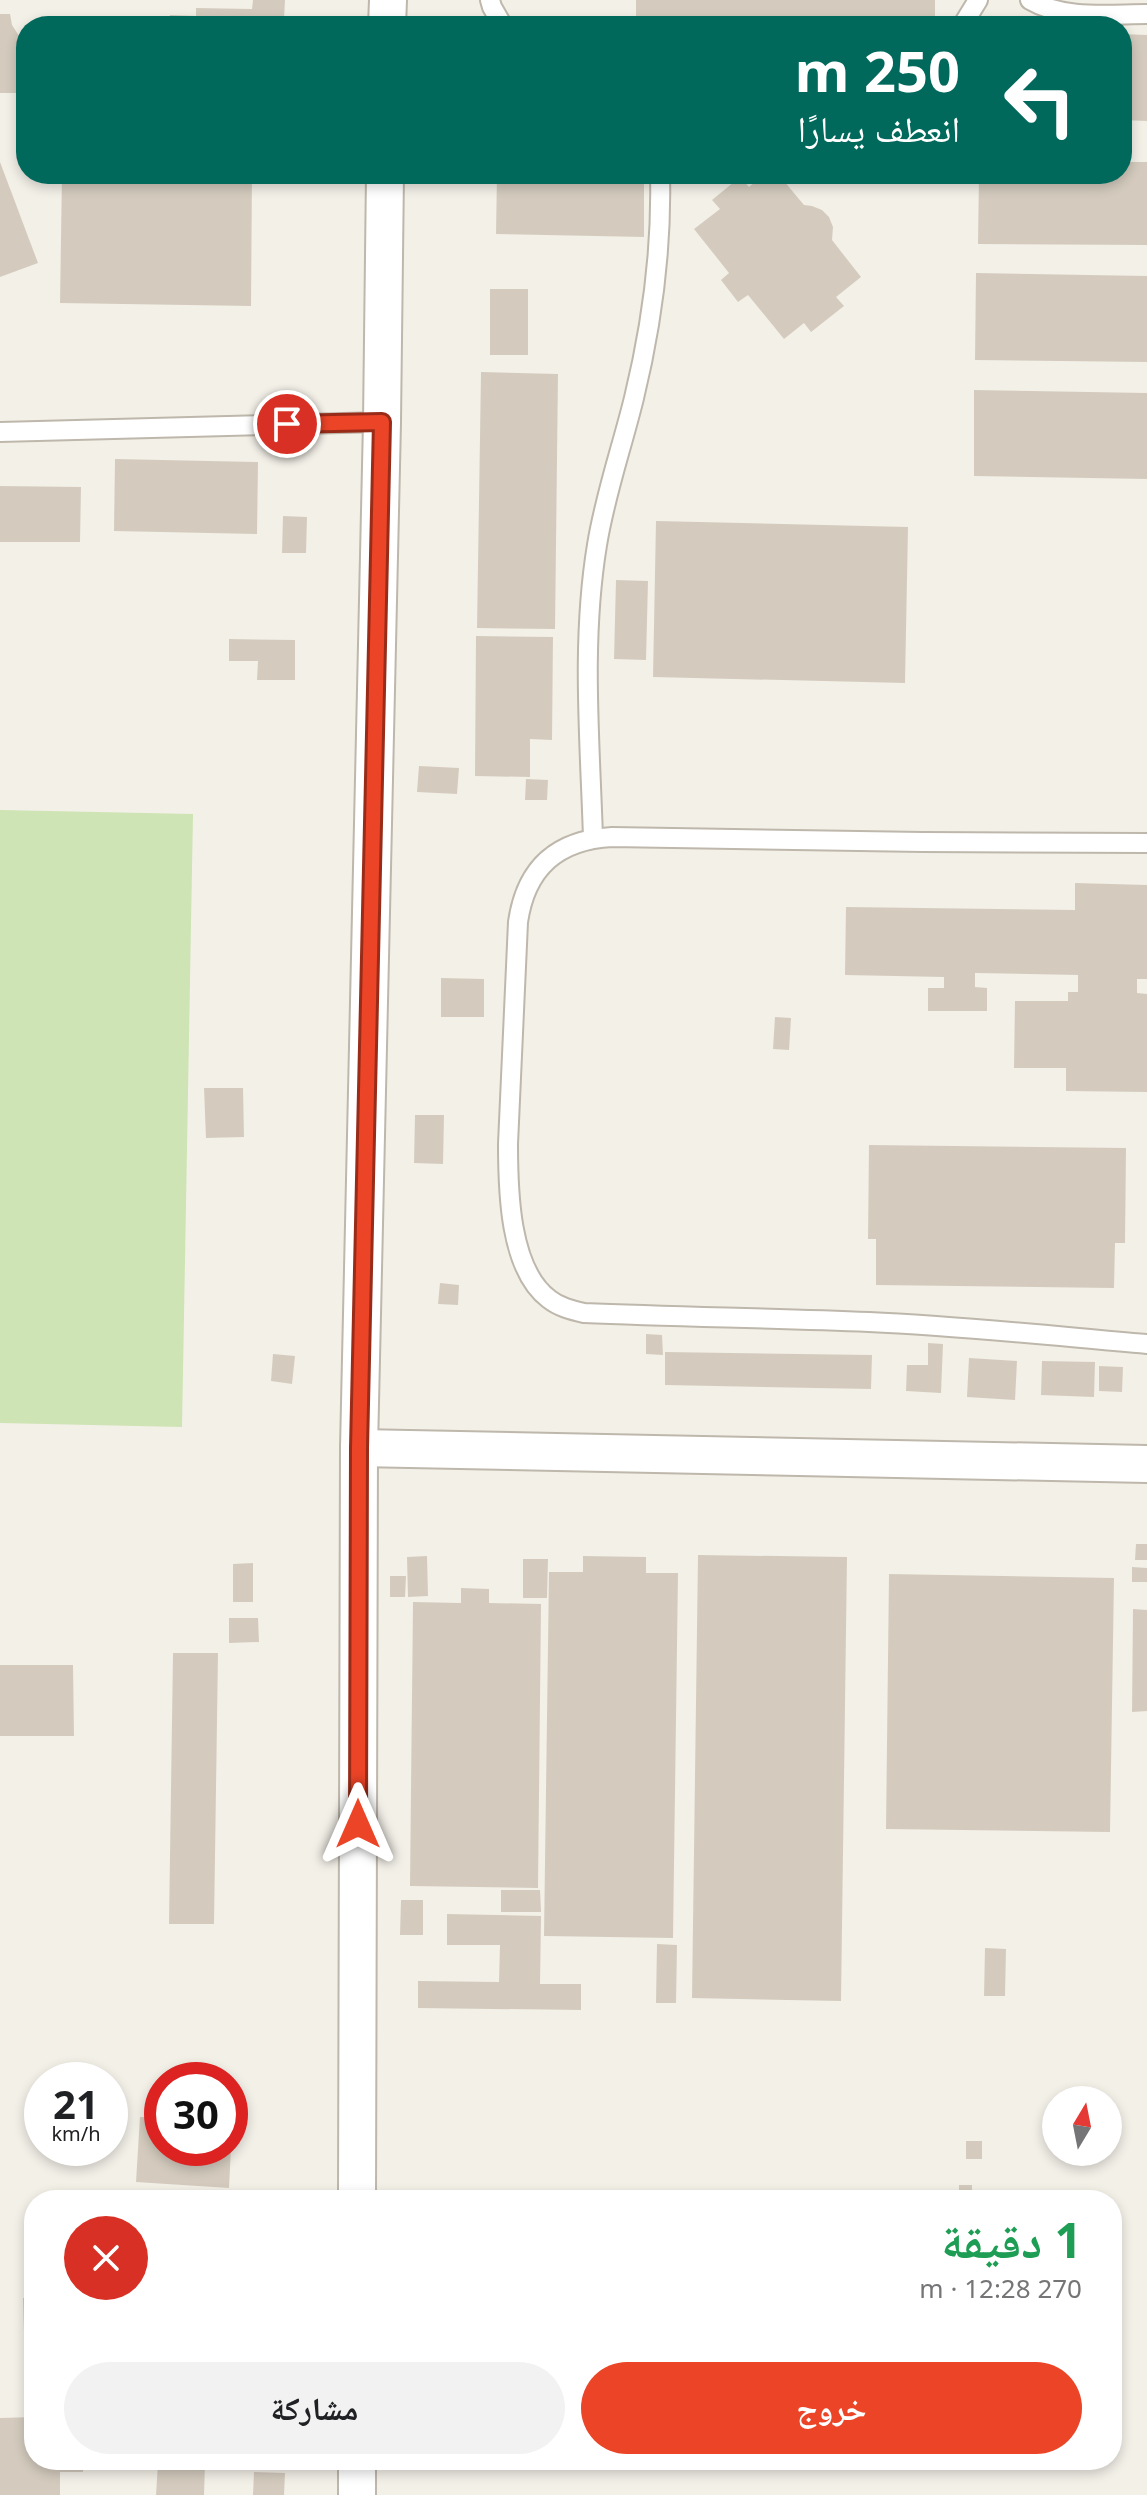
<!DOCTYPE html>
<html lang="ar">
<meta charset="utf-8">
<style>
body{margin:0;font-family:"Noto Sans","Noto Naskh Arabic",sans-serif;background:#f2f2f2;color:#202124;direction:rtl;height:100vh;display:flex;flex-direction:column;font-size:30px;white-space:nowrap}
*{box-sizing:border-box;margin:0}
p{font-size:26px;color:#757577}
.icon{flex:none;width:44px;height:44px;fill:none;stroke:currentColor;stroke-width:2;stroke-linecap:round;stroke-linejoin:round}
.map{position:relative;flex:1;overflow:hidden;direction:ltr}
.panel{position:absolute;left:24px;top:2190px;width:1098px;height:280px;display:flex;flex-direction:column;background:#fff;border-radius:32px;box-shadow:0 4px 12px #0003;direction:rtl}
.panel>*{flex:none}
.guide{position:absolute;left:16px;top:16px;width:1116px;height:168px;border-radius:32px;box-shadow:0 4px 12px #0003;direction:rtl;background:#00695c;color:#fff;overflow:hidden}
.needle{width:52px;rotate:10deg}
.tools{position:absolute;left:1042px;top:2086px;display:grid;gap:16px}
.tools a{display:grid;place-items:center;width:80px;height:80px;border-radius:50%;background:#fff;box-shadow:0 4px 12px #0003;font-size:40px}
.speed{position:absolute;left:24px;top:2062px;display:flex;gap:16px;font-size:40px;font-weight:700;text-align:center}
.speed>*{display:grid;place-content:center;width:104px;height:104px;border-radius:50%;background:#fff;box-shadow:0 4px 12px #0003;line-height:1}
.speed small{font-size:20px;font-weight:400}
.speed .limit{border:12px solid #d22;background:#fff;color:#111}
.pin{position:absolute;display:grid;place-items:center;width:68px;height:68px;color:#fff;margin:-34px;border:4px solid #fff;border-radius:50%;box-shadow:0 2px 8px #0007}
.me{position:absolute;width:88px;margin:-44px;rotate:0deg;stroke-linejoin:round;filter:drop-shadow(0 0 6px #0008)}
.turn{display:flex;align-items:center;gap:28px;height:168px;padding:0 40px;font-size:36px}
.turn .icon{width:104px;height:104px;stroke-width:2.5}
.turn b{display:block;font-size:56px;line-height:68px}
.round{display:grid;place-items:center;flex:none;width:84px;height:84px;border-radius:42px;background:#f2f2f2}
.overview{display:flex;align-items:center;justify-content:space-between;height:136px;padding:0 40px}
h1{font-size:48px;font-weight:700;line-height:60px;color:#1e9e55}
.button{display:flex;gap:16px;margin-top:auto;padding:16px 40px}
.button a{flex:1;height:92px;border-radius:48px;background:#eb4427;color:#fff;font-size:32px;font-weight:700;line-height:92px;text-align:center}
.button a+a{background:#f2f2f2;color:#202124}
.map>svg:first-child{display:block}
</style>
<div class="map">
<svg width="1147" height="2495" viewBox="0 0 1147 2495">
<rect width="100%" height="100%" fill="#f3f0e8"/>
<polygon fill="#cee4b4" points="0,810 193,814 182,1427 0,1423"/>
<g fill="#d4cbbe">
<polygon points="253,0 285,0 284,19 268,19 268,26 169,26 170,15 196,16 196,8 252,9"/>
<polygon points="636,0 935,0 935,26 636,25"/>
<polygon points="0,14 10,14 12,25 21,39 26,40 26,100 18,100 18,93 0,93"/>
<polygon points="1122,34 1147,35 1147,121 1122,120"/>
<polygon points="0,162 38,263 0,277"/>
<polygon points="1122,162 1147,162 1147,245 978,244 979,174 1122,174"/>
<polygon points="62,174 252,174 251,306 60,303"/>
<polygon points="497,174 644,174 644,237 496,234"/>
<polygon points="765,174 778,174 804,205 812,206 822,210 829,217 833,227 832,240 861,277 836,297 844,306 811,332 804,323 784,339 748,295 738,302 721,280 729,273 694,229 720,209 712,200 740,177 749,187"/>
<polygon points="976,273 1147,276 1147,362 975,360"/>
<rect x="490" y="289" width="38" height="66"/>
<polygon points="481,372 558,374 555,629 477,628"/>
<polygon points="974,390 1147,393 1147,479 974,476"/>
<polygon points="115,459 258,462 257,534 114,531"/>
<polygon points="0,486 81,487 80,542 0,542"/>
<polygon points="283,516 307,517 306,553 282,553"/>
<polygon points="656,521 908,527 905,683 653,677"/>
<polygon points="616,580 648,581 646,660 614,659"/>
<polygon points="476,636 553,637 552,740 530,739 530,777 475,776"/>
<polygon points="229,639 295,640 295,680 257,680 258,661 229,661"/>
<polygon points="419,766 459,768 457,794 417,792"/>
<polygon points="526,779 548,780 547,800 525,800"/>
<polygon points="1075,883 1147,885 1147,979 1137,979 1137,993 1147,994 1147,1092 1066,1091 1066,1068 1014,1068 1015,1001 1068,1001 1068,992 1078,992 1078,975 975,973 975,987 987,988 987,1011 928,1011 928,988 944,988 944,977 845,975 846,907 1075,910"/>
<polygon points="441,978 484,979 484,1017 441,1017"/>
<polygon points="775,1017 791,1018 789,1050 773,1049"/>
<polygon points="204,1088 243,1088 244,1137 206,1138"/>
<polygon points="415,1115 444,1115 443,1164 414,1163"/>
<polygon points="869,1145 1126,1148 1125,1243 1115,1243 1114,1288 876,1285 876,1239 868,1239"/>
<polygon points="440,1283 459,1285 458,1305 438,1304"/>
<polygon points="646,1334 662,1335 663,1355 646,1354"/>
<polygon points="928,1343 943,1344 941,1393 906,1391 907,1365 928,1365"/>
<polygon points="665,1352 872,1355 871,1389 665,1385"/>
<polygon points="273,1354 295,1356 292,1384 271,1381"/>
<polygon points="969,1358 1017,1361 1015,1400 967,1397"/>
<polygon points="1042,1361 1095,1362 1094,1397 1041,1395"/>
<polygon points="1099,1366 1123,1367 1122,1392 1099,1391"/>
<polygon points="1136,1544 1147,1544 1147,1560 1135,1560"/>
<polygon points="698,1555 847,1557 841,2001 692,1998"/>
<polygon points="427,1556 428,1596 408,1597 407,1557"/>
<polygon points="583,1556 646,1557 646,1573 678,1573 673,1938 544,1936 549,1572 583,1572"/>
<polygon points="523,1559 548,1559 547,1598 523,1598"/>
<polygon points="253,1563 253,1602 233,1602 233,1564"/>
<polygon points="1132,1567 1147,1568 1147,1582 1132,1582"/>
<polygon points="889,1574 1114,1578 1110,1832 886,1829"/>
<polygon points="390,1576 406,1576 405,1597 390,1597"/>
<polygon points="461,1588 489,1589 489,1603 541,1604 538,1888 410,1886 413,1602 461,1603"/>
<polygon points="1133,1609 1147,1610 1147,1711 1132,1712"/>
<polygon points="229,1618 258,1618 259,1642 229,1643"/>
<polygon points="173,1653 218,1653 214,1924 169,1924"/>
<polygon points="0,1665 73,1665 74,1736 0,1736"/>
<polygon points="501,1890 540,1890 541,1912 501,1912"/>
<polygon points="401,1900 423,1900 423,1935 400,1935"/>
<polygon points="447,1914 541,1916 540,1984 581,1984 581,2010 418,2008 418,1981 499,1982 500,1945 447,1945"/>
<polygon points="657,1944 677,1945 676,2003 656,2003"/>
<polygon points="985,1948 1006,1949 1005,1996 984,1996"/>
<polygon points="140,2117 162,2118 162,2148 231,2148 229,2188 136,2182"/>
<rect x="966" y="2141" width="16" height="18"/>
<rect x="959" y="2185" width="13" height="15"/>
<polygon points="23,2298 34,2298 34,2332 24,2332"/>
<polygon points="34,2417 34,2460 83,2460 83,2472 60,2472 60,2495 0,2495 0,2418"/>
<polygon points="158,2463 205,2464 204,2495 156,2495"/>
<polygon points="254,2472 285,2473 284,2495 253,2495"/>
</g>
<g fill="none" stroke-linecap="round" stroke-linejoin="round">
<defs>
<g id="service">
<polyline points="490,0 492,7 503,26"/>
<path d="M1030,0c34,20 79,14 117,14"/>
<polyline points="962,26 978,0"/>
<polyline points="0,432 382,422"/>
<path d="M593,838c-3,-97 -12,-196 4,-293 8,-50 25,-98 37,-147 18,-74 28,-148 26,-224"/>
<path d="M1147,843l-224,-1 -311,-5c-55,3 -86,31 -94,85l-10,222c0,45 1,125 41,155 10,8 22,11 35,14 95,4 190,5 285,9 93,4 185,14 278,22"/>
</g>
<g id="minor">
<polyline points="387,26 388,0"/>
<polyline points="359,1448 1147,1464"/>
<polyline points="357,2200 359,1448 382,422 385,174"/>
<polyline points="357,2495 357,2460"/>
</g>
</defs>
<use href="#service" stroke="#beb7ab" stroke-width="22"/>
<use href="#minor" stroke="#beb7ab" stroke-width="40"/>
<use href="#service" stroke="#fff" stroke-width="18"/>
<use href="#minor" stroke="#fff" stroke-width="36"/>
</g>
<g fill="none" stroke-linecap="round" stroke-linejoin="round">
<defs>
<polyline id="route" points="287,424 382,422 359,1448 358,1824"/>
</defs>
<use href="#route" stroke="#992c19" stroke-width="20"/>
<use href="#route" stroke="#eb4427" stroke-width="14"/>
</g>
</svg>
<div class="tools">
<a><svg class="needle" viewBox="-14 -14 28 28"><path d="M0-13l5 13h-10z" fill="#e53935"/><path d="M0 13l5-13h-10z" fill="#757577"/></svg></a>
</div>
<div class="speed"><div>21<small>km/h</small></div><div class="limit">30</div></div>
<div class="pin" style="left:287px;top:424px;background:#d93025"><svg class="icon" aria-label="arrive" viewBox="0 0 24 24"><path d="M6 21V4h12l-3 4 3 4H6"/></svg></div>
<svg class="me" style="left:358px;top:1824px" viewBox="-20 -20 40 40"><path d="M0-17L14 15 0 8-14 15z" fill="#eb4427" stroke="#fff" stroke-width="4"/></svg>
<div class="guide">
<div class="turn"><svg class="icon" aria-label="left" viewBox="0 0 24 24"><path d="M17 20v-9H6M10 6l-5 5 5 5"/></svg><div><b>250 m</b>انعطف يسارًا</div></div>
</div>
<section class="panel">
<div class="overview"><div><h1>1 دقيقة</h1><p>270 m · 12:28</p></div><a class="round" style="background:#d93025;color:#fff"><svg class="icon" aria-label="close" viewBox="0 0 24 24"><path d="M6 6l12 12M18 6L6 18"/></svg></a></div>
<div class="button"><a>خروج</a><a>مشاركة</a></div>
</section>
</div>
